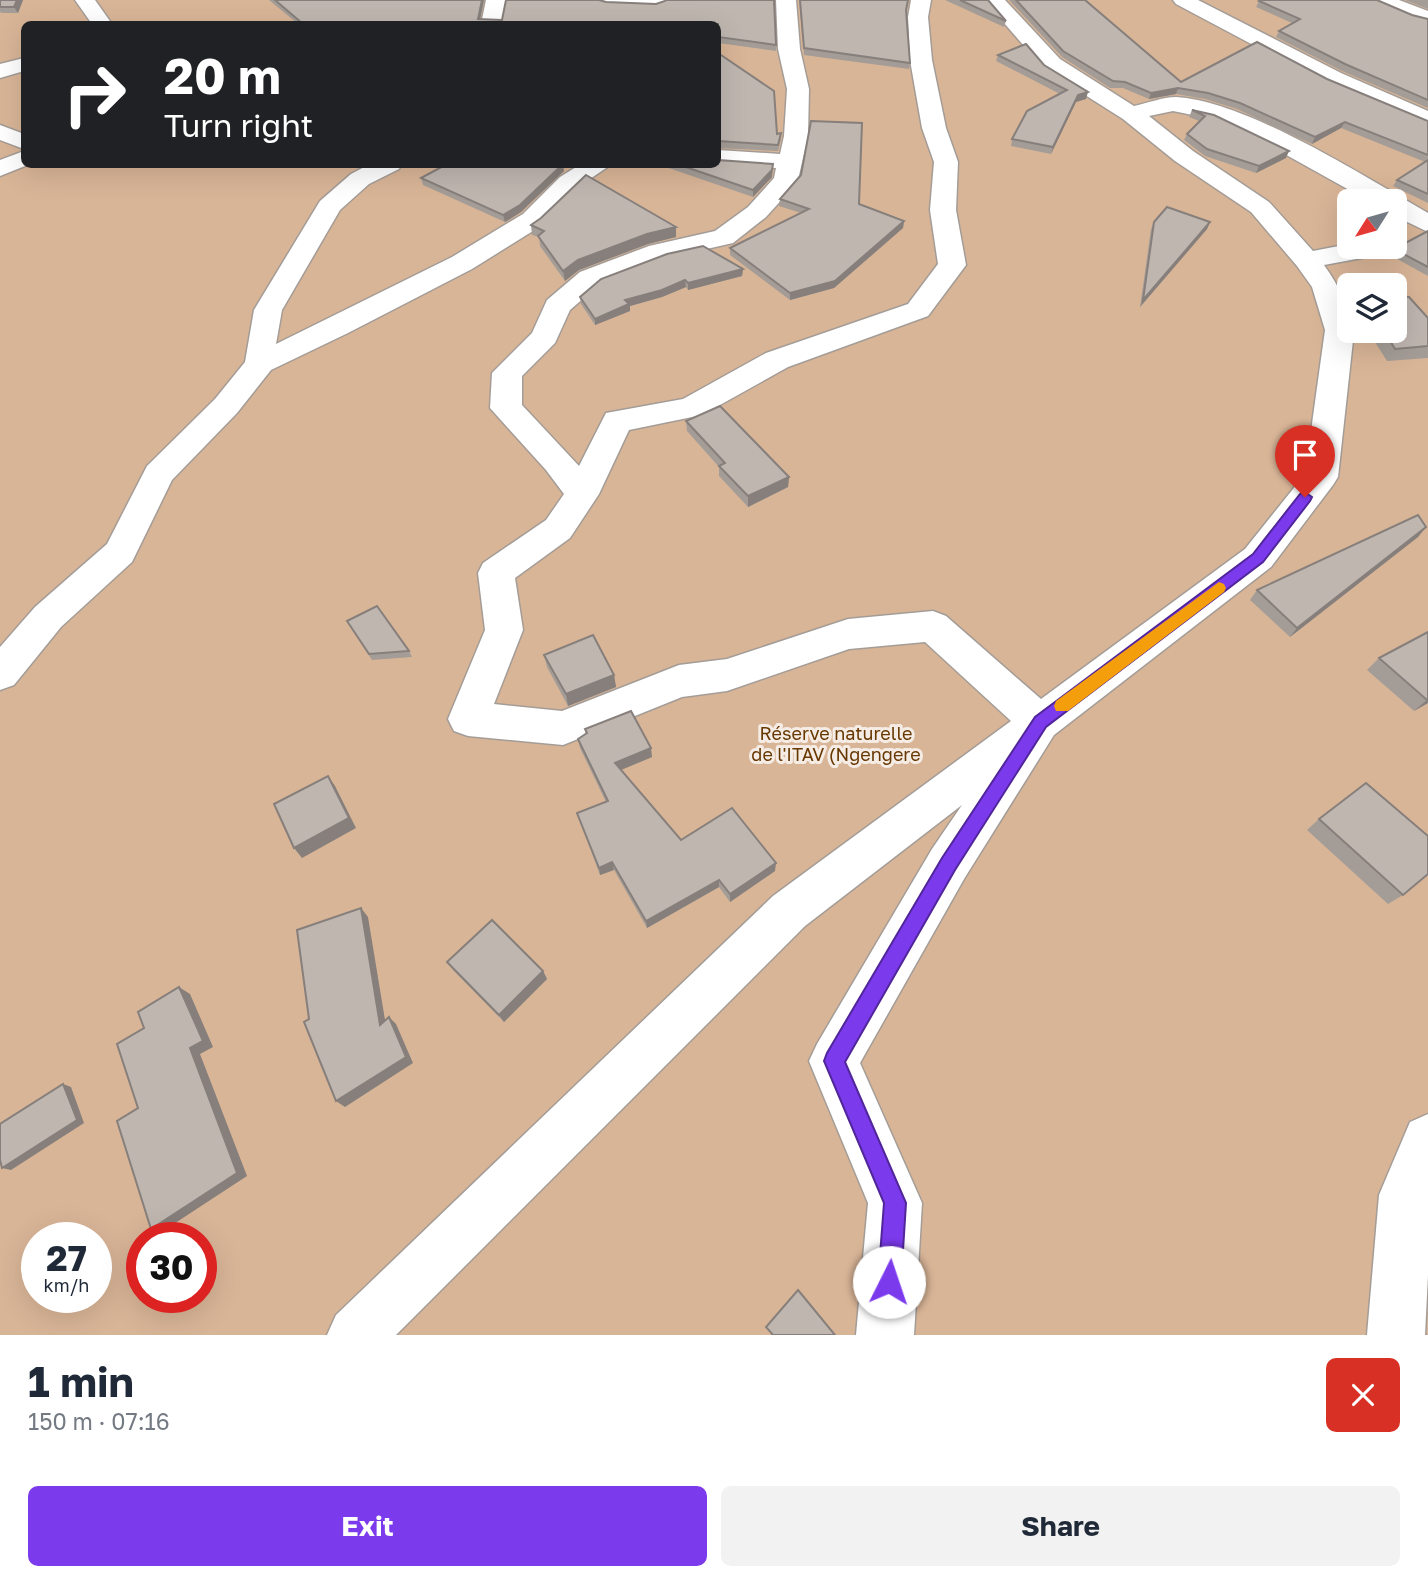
<!DOCTYPE html>
<meta charset="utf-8">
<style>
body{margin:0;font-family:"Golos Text",sans-serif;background:#f2f2f3;color:#1f2937;height:100vh;display:flex;flex-direction:column;font-size:26px;white-space:nowrap}
*{box-sizing:border-box;margin:0}
p{font-size:23px;color:#747a83}
.icon{flex:none;width:38px;height:38px;fill:none;stroke:currentColor;stroke-width:2;stroke-linecap:round;stroke-linejoin:round}
.map{position:relative;height:1335px;overflow:hidden}
.side{display:flex;flex-direction:column;background:#fff;flex:1}
.side>*{flex:none}
.guide{position:absolute;left:21px;top:21px;width:700px;height:147px;border-radius:10px;box-shadow:0 7px 28px #0002;background:#202124;color:#fff;overflow:hidden}
.needle{width:46px;rotate:233deg}
.fabs{position:absolute;left:1337px;top:189px;display:grid;gap:14px}
.fabs a{display:grid;place-items:center;width:70px;height:70px;border-radius:10px;background:#fff;box-shadow:0 7px 28px #0002;font-size:35px}
.speed{position:absolute;left:21px;top:1222px;display:flex;gap:14px;font-size:35px;font-weight:700;text-align:center}
.speed>*{display:grid;place-content:center;width:91px;height:91px;border-radius:50%;background:#fff;box-shadow:0 7px 28px #0002;line-height:1}
.speed small{font-size:18px;font-weight:400}
.speed .limit{border:10px solid #d22;background:#fff;color:#111}
.pin{position:absolute;display:grid;place-items:center;width:60px;height:60px;color:#fff;margin:-72px -30px;border-radius:50% 50% 50% 0;rotate:-45deg;box-shadow:0 0 7px #0007}
.pin .icon{rotate:45deg}
.me{position:absolute;width:77px;margin:-38px;rotate:4deg;stroke-linejoin:round;filter:drop-shadow(0 0 5px #0008)}
.turn{display:flex;align-items:center;gap:24px;height:147px;padding:0 28px;font-size:32px}
.turn .icon{width:91px;height:91px;stroke-width:2.5}
.turn b{display:block;font-size:49px;line-height:60px}
.round{display:grid;place-items:center;flex:none;width:74px;height:74px;border-radius:10px;background:#f2f2f3}
.summary{display:flex;align-items:center;justify-content:space-between;height:119px;padding:0 28px}
h1{font-size:42px;font-weight:700;line-height:52px}
.button{display:flex;gap:14px;margin-top:auto;padding:14px 28px}
.button a{flex:1;height:80px;border-radius:10px;background:#7c3aed;color:#fff;font-size:28px;font-weight:700;line-height:80px;text-align:center}
.button a+a{background:#f2f2f3;color:#1f2937}
.map>svg:first-child{display:block}
</style>
<div class="map">
<svg width="1428" height="1335" viewBox="0 0 1428 1335">
<rect width="100%" height="100%" fill="#f5ece5"/>
<path fill="#d9b597" fill-rule="evenodd" d="M0,0h1428v1335h-1428zM24,24h694v140h-694zM1349,201h46v46h-46zM1349,285h46v46h-46zM37,1237h59v60h-59zM142,1237h59v60h-59z"/>
<g fill="none" stroke-linecap="round" stroke-linejoin="round">
<defs>
<g id="street">
<polygon points="75,0 95,0 112,24 92,24"/>
<polygon points="486,0 506,0 501,24 481,24"/>
<polygon points="597,0 665,0 666,2 663,6 656,8 607,6 600,4"/>
<path d="M776,0h20l4,49 9,40 -1,47 -10,44 -3,5 -29,32 -33,26 -66,15 -67,26 -30,26 -15,33 -33,33v29l57,61 27,-53 77,-14 83,-46 142,-49 30,-40 -8,-54 4,-48 -12,-34 -12,-68 -2,-43 3,-17h20l-3,17 4,43 14,68 12,34 -2,48 10,55 -38,51 -140,51 -86,48 -73,15 -30,64 -29,44 -55,40 8,52 -29,74 68,7 117,-46 48,-6 121,-40 85,-8 13,5 95,83 204,-150 60,-75 20,-144 -13,-43 -15,-21 -46,-54 -76,-51 -52,-42 -79,-50 -60,-69h21l55,59 74,47c14,-3 29,-9 42,-9 71,4 189,80 252,116v19l-33,-16v-15h-26l-97,-54 -60,-28 -39,-8 -24,5 44,35 76,51 44,49 36,-7v3h44l-4,6 -65,12c15,21 25,40 25,66h5l-16,146 -5,8 -62,82 -217,168 -90,144 -104,184 62,140 -8,132h-58l12,-132 -59,-142 8,-17 115,-195 30,-44 -157,121 -409,409h-69l9,-20 437,-419 238,-175 -86,-79 -76,7 -122,42 -45,6 -119,48 -95,-9 -14,-5 -6,-12 37,-89 -7,-57 5,-10 63,-43 18,-26 -18,-24 -56,-62 2,-35 40,-40 15,-33 33,-28 69,-26 66,-15 33,-24 26,-29 2,-10 -58,-4v-14l62,4 4,-18 3,-47 -9,-40z"/>
<polygon points="1173,0 1198,0 1341,73 1428,111 1428,127 1325,83 1176,4"/>
<polygon points="1372,0 1399,0 1428,11 1428,23 1410,19 1375,4"/>
<polygon points="24,58 24,71 0,78 0,64"/>
<polygon points="0,125 24,134 24,149 0,140"/>
<polygon points="24,151 24,164 30,164 0,176 0,160"/>
<polygon points="370,164 402,164 399,169 369,184 340,210 282,310 276,344 452,257 523,214 560,177 581,164 612,164 578,187 541,226 472,269 348,333 271,370 237,413 172,480 132,562 61,627 14,685 0,690 0,647 35,607 107,544 147,466 215,399 245,362 254,310 320,201 351,174"/>
<polygon points="1428,1114 1428,1275 1425,1335 1367,1335 1379,1195 1410,1122"/>
</g>
</defs>
<use href="#street" stroke="#a49c96" stroke-width="3"/>
<use href="#street" fill="#fff" fill-rule="evenodd"/>
</g>
<g fill="#a49d97">
<polygon points="0,0 23,0 18,13 2,13 0,12"/>
<polygon points="269,0 484,0 480,19 502,20 506,0 599,0 606,2 656,4 665,1 666,0 774,0 776,51 718,43 718,24 298,24"/>
<polygon points="799,0 908,0 906,11 910,63 909,69 804,55"/>
<polygon points="945,0 988,0 1006,21 1004,27"/>
<polygon points="1009,0 1085,0 1181,82 1327,79 1428,121 1428,203 1393,186 1397,180 1425,162 1341,128 1312,144 1237,109 1205,99 1176,94 1149,99 1123,88 1110,88 1062,57"/>
<polygon points="1405,0 1428,0 1428,9"/>
<polygon points="1259,1 1412,15 1428,19 1428,108 1342,71 1276,37 1279,31 1292,23 1256,7"/>
<polygon points="718,53 777,134 781,139 778,151 718,148"/>
<polygon points="998,55 1044,65 1086,99 1076,102 1051,154 1011,146 1012,139 1060,94 996,61"/>
<polygon points="1192,110 1214,115 1286,158 1256,173 1205,156 1184,140 1187,134 1199,121 1189,117"/>
<polygon points="718,160 773,164 772,177 753,197 657,164 718,164"/>
<polygon points="564,171 521,212 505,222 423,185 421,178"/>
<polygon points="780,199 859,204 904,221 903,228 834,288 790,300 730,255 730,248 801,213 779,206"/>
<polygon points="1154,222 1210,222 1207,229 1140,307 1151,229"/>
<polygon points="531,225 676,237 648,244 579,270 565,281 540,246 539,237 532,235"/>
<polygon points="1428,231 1428,276 1390,255 1394,249"/>
<polygon points="743,269 742,276 688,290 686,287 662,297 630,306 630,311 595,325 581,304 580,297"/>
<polygon points="1428,318 1428,358 1387,361 1368,331 1395,331"/>
<polygon points="686,421 789,477 788,487 748,507 719,476 719,467 687,431"/>
<polygon points="1426,527 1418,537 1290,637 1250,600 1257,590"/>
<polygon points="347,621 409,651 412,657 372,660"/>
<polygon points="1428,632 1428,703 1414,711 1367,670 1379,658"/>
<polygon points="544,655 614,675 616,687 568,706 547,667"/>
<polygon points="585,729 652,757 621,770 681,840 775,871 730,902 719,887 647,928 614,870 600,875 580,821 577,813 606,802 580,748 578,739 586,734"/>
<polygon points="1319,819 1403,895 1388,904 1307,830"/>
<polygon points="447,962 543,971 547,979 504,1022 453,970"/>
</g>
<g fill="#867f7b">
<polygon points="17,0 23,0 18,13 14,7"/>
<polygon points="482,0 484,0 479,24 478,19"/>
<polygon points="1178,88 1176,94 1149,99 1151,93"/>
<polygon points="1088,92 1086,99 1076,102 1051,154 1053,147 1078,95"/>
<polygon points="1345,122 1341,128 1312,144 1315,137"/>
<polygon points="1289,151 1286,158 1256,173 1259,166"/>
<polygon points="563,164 564,171 521,212 505,222 503,215"/>
<polygon points="773,164 772,177 753,197 753,190"/>
<polygon points="904,221 903,228 834,288 790,300 790,293"/>
<polygon points="1210,222 1207,229 1140,307 1143,300"/>
<polygon points="676,227 676,237 648,244 579,270 565,281 563,271 578,260 647,234"/>
<polygon points="743,269 742,276 688,290 688,283"/>
<polygon points="685,280 686,287 662,297 630,306 630,311 595,325 595,319 625,300"/>
<polygon points="789,477 788,487 748,507 748,496"/>
<polygon points="1426,527 1418,537 1290,637 1297,628"/>
<polygon points="614,675 616,687 568,706 566,694"/>
<polygon points="1428,699 1428,703 1414,711"/>
<polygon points="651,748 652,757 616,772 615,763"/>
<polygon points="328,776 335,786 356,828 302,858 294,848"/>
<polygon points="612,862 614,870 600,875 599,868"/>
<polygon points="776,863 775,871 730,902 730,894"/>
<polygon points="719,880 719,887 647,928 646,921"/>
<polygon points="361,908 368,917 387,1032 380,1025"/>
<polygon points="543,971 547,979 504,1022 499,1015"/>
<polygon points="179,987 190,994 213,1047 200,1054 247,1176 163,1231 151,1229"/>
<polygon points="389,1017 396,1024 413,1063 345,1107 336,1101"/>
<polygon points="63,1084 71,1087 84,1123 11,1170 2,1168"/>
</g>
<g fill="#bfb6b0" stroke="#867f7b" stroke-width="2">
<polygon points="0,0 17,0 14,7 0,7"/>
<polygon points="275,0 482,0 478,19 502,20 506,0 599,0 606,2 656,4 665,1 666,0 774,0 776,45 718,37 718,24 303,24"/>
<polygon points="800,0 908,0 906,10 910,63 804,48"/>
<polygon points="960,0 988,0 1006,21"/>
<polygon points="1016,0 1085,0 1181,82 1257,42 1327,79 1428,121 1428,155 1345,122 1315,137 1240,103 1208,93 1178,88 1151,93 1125,82 1113,81 1063,51"/>
<polygon points="1261,0 1377,0 1412,15 1428,19 1428,100 1345,64 1279,31 1300,19 1259,1"/>
<polygon points="1026,44 1044,65 1088,92 1078,95 1053,147 1012,139 1027,111 1067,90 998,55"/>
<polygon points="718,53 774,91 777,134 781,133 778,145 718,141"/>
<polygon points="1192,110 1214,115 1289,151 1259,166 1207,149 1187,134 1205,116"/>
<polygon points="811,121 862,123 859,204 904,221 835,281 790,293 730,248 809,209 780,199 801,175"/>
<polygon points="718,158 718,160 773,164 772,170 753,190 677,164 718,164"/>
<polygon points="1428,160 1428,194 1397,180"/>
<polygon points="447,164 563,164 520,205 503,215 421,178"/>
<polygon points="586,175 676,227 647,234 578,260 563,271 538,236 544,231 531,225 541,218"/>
<polygon points="1167,207 1210,222 1143,300 1154,222"/>
<polygon points="1428,231 1428,267 1394,249"/>
<polygon points="703,246 743,269 688,283 685,280 662,290 625,300 629,304 595,319 580,297 601,279 667,254"/>
<polygon points="1395,296 1409,297 1428,318 1428,346 1395,349 1384,331 1395,331"/>
<polygon points="720,406 789,477 748,496 719,466 725,463 686,421"/>
<polygon points="1418,515 1426,527 1297,628 1257,590"/>
<polygon points="377,606 409,651 369,654 347,621"/>
<polygon points="1428,632 1428,699 1427,700 1379,658"/>
<polygon points="593,635 614,675 566,694 544,655"/>
<polygon points="631,711 651,748 615,763 681,840 732,808 776,863 730,894 719,880 646,921 612,862 599,868 577,813 608,801 578,739 587,733 585,729"/>
<polygon points="328,776 349,818 294,848 274,804"/>
<polygon points="1366,783 1428,836 1428,874 1403,895 1319,819"/>
<polygon points="361,908 380,1025 389,1017 406,1057 336,1101 304,1022 309,1019 297,930"/>
<polygon points="492,920 543,971 499,1015 447,962"/>
<polygon points="179,987 203,1041 190,1048 237,1173 151,1229 117,1121 138,1108 117,1044 144,1028 138,1012"/>
<polygon points="63,1084 77,1120 2,1168 0,1160 0,1124"/>
<polygon points="798,1290 835,1335 773,1335 766,1327"/>
</g>
<polygon fill="#7c3aed" stroke="#51269a" stroke-width="2" points="1305,492 1312,497 1310,501 1263,562 1046,727 955,870 845,1062 906,1203 901,1282 897,1290 889,1294 881,1290 878,1282 884,1203 824,1061 827,1053 942,858 1035,717 1253,554 1300,494"/>
<polygon fill="#f59e0b" points="1219,582 1224,584 1226,588 1224,592 1068,711 1056,711 1054,706 1056,701"/>
<g text-anchor="middle" dominant-baseline="central" stroke-width="6" stroke-linejoin="round" paint-order="stroke">
<g font-size="18" fill="#673700" stroke="#f5ece5">
<text x="836" y="733">Réserve naturelle<tspan x="836" dy="21">de l'ITAV (Ngengere</tspan></text>
</g>
</g>
</svg>
<div class="fabs">
<a><svg class="needle" viewBox="-14 -14 28 28"><path d="M0-13l5 13h-10z" fill="#e53935"/><path d="M0 13l5-13h-10z" fill="#747a83"/></svg></a>
<a><svg class="icon" aria-label="layers" viewBox="0 0 24 24"><path d="M12 4l9 5-9 5-9-5zM3 14l9 5 9-5"/></svg></a>
</div>
<div class="speed"><div>27<small>km/h</small></div><div class="limit">30</div></div>
<div class="pin" style="left:1305px;top:497px;background:#d93025"><svg class="icon" aria-label="arrive" viewBox="0 0 24 24"><path d="M6 21V4h12l-3 4 3 4H6"/></svg></div>
<svg class="me" style="left:889px;top:1282px" viewBox="-20 -20 40 40"><circle r="19" fill="#fff"/><path d="M0-13L10 11 0 6-10 11z" fill="#7c3aed"/></svg>
<div class="guide">
<div class="turn"><svg class="icon" aria-label="right" viewBox="0 0 24 24"><path d="M7 20v-9h11M14 6l5 5-5 5"/></svg><div><b>20 m</b>Turn right</div></div>
</div>
</div>
<section class="side">
<div class="summary"><div><h1>1 min</h1><p>150 m · 07:16</p></div><a class="round" style="background:#d93025;color:#fff"><svg class="icon" aria-label="close" viewBox="0 0 24 24"><path d="M6 6l12 12M18 6L6 18"/></svg></a></div>
<div class="button"><a>Exit</a><a>Share</a></div>
</section>
